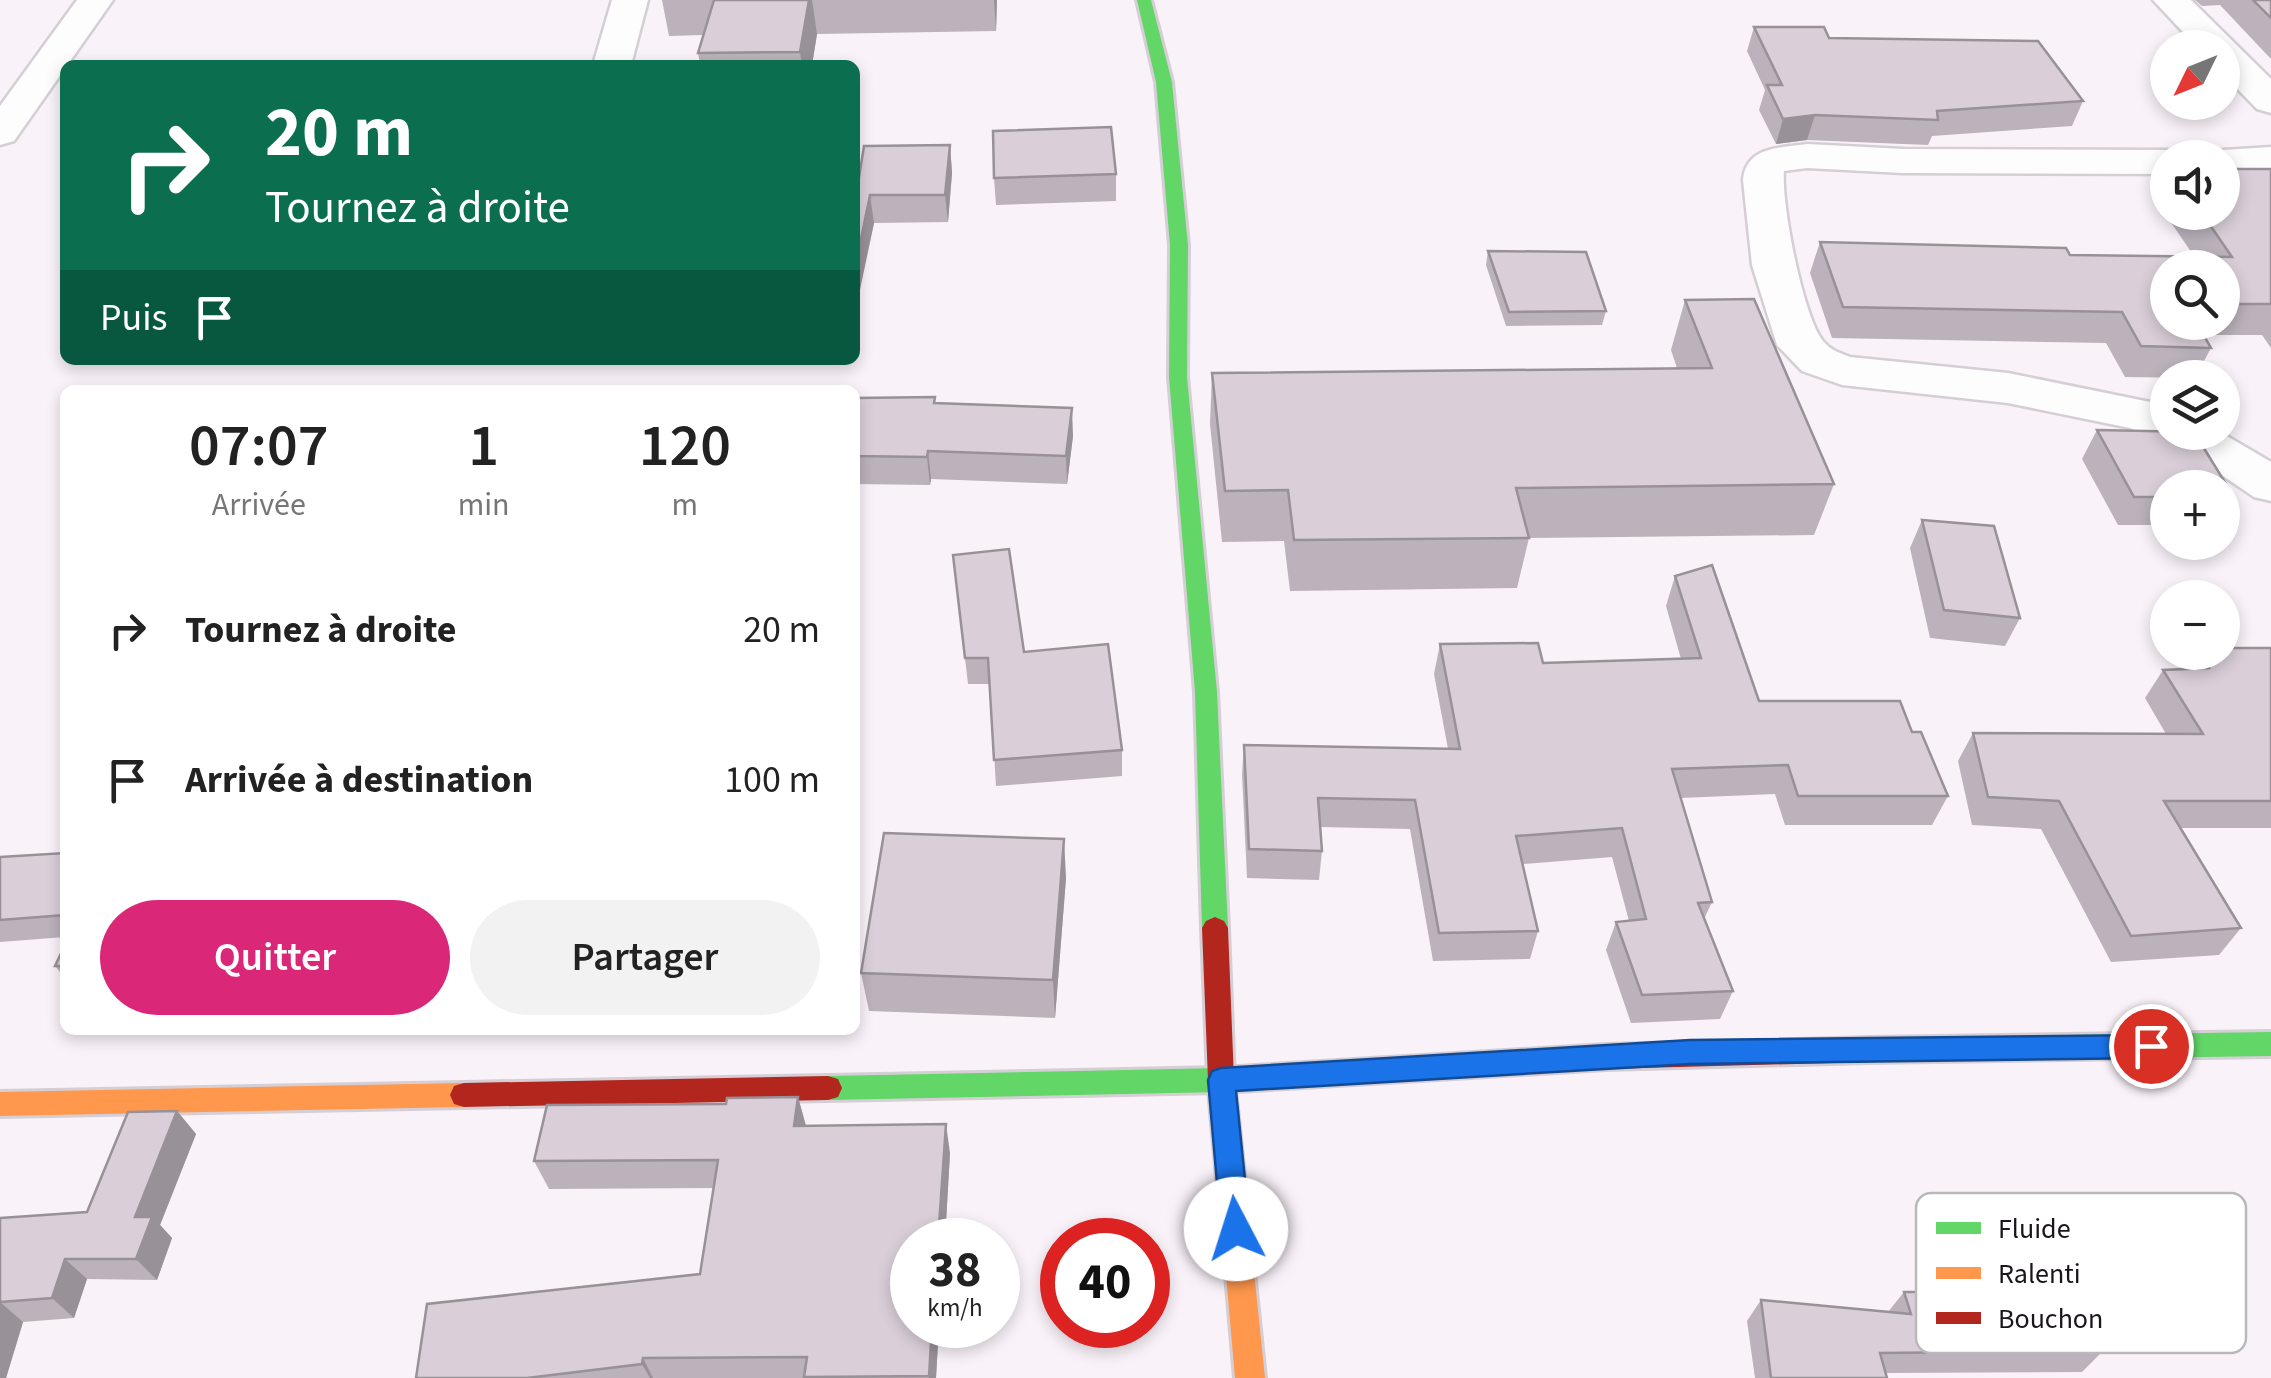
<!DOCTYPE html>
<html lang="fr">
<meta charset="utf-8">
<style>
body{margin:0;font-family:"Source Sans 3",sans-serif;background:#f2f2f2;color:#222;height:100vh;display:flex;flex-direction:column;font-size:38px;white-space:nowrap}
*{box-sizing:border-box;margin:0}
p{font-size:32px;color:#767676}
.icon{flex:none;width:55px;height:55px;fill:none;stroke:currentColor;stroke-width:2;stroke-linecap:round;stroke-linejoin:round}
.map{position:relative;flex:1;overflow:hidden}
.details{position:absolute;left:60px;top:385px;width:800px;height:650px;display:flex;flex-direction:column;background:#fff;border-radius:15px;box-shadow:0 5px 15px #0003}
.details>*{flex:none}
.hud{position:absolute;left:60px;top:60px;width:800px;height:305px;border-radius:15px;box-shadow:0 5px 15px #0003;background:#0b6e4f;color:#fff;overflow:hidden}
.needle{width:65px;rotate:227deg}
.controls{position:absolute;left:2150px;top:30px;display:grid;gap:20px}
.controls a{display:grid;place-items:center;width:90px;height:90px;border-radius:50%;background:#fff;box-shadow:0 5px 15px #0003;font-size:50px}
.speed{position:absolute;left:890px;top:1218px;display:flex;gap:20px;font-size:50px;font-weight:700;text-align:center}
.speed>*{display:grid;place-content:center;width:130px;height:130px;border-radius:50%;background:#fff;box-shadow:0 5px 15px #0003;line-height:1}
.speed small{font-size:25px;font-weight:400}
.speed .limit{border:15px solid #d22;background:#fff;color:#111}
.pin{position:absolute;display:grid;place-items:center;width:85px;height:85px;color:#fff;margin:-42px;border:5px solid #fff;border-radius:50%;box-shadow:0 2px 10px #0007}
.me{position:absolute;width:110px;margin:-55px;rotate:355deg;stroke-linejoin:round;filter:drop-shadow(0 0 8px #0008)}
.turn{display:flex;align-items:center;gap:35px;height:210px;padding:0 40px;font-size:45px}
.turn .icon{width:130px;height:130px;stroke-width:2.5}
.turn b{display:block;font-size:70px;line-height:85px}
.then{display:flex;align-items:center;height:95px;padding:0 40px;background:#0003;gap:20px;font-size:38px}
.eta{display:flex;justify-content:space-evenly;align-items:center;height:170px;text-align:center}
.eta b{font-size:60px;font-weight:600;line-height:70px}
.cta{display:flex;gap:20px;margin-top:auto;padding:20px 40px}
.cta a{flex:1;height:115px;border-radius:60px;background:#db2777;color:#fff;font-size:40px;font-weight:600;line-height:115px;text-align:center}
.cta a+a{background:#f2f2f2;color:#222}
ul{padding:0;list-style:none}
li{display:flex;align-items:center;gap:30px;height:150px;padding:0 40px}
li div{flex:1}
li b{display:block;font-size:38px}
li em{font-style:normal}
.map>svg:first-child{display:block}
</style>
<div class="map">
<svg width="2271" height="1378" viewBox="0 0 2271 1378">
<rect width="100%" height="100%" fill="#faf2f9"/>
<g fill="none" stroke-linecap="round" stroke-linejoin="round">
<defs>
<g id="street">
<polygon points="77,0 113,0 14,141 0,145 0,106"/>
<polygon points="612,0 648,0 631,65 593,65"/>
<polygon points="2153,0 2191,0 2271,79 2271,113 2257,109 2222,73 2222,48 2198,48"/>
<path d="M1807,144l96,5 265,1 14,3 3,5h-17v16l-265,-1 -96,-5 -23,3c-3,32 19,146 39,170 7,9 17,12 27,16l158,16 152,31 8,4v24h52l51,30v39l-17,-4 -47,-32 -77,-37 -122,-25 -166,-18 -40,-14 -25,-26 -25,-80 -9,-85c3,-34 37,-32 64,-36z"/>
<polygon points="2271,147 2271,171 2222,172 2222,158 2204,158 2208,151"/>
</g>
<g id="fast">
<polygon points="1137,0 1151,0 1172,82 1188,245 1187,377 1217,692 1228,928 1224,935 1215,939 1206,935 1202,928 1195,692 1169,377 1170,245 1156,82"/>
<polygon points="2271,1032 2271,1056 1869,1062 1860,1058 1856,1050 1860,1042 1869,1038"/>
<polygon points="1606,1045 1615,1049 1619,1057 1615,1065 1606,1069 1221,1092 828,1100 818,1097 814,1088 818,1079 828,1076 1221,1068"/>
</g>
<g id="slow">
<polygon points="464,1083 474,1086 478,1095 474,1104 464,1107 0,1116 0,1092"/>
<polygon points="1238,1238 1248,1242 1252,1252 1265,1378 1235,1378 1224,1252 1228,1242"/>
</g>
<g id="jam">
<polygon points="1215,917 1224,921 1228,928 1234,1080 1252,1252 1248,1262 1238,1266 1228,1262 1224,1252 1208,1080 1202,928 1206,921"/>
<polygon points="1869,1038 1878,1042 1882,1050 1878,1058 1869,1062 1606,1069 1597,1065 1593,1057 1597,1049 1606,1045"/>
<polygon points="828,1076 838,1079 842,1088 838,1097 828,1100 464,1107 454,1104 450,1095 454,1086 464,1083"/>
</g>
</defs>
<use href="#street" stroke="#d5cfd5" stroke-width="5"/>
<use href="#fast" stroke="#d5cfd5" stroke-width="6"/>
<use href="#slow" stroke="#d5cfd5" stroke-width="6"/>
<use href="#jam" stroke="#d5cfd5" stroke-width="6"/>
<use href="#street" fill="#fefdfe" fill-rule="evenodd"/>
<use href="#fast" fill="#63d668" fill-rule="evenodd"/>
<use href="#slow" fill="#ff974d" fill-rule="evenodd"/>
<use href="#jam" fill="#b3261e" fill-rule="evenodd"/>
</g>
<g fill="#bbb2bb" fill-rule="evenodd">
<polygon points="662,0 997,0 996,31 817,34 812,65 700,65 698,53 703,35 669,36"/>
<polygon points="2195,0 2271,0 2271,59 2220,5 2202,6"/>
<polygon points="1754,27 1829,38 2083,101 2072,126 1932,136 1928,145 1807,140 1776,144 1759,110 1765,90 1747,51"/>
<polygon points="950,145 952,173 948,222 874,223 855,309 855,190"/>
<path d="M2271,169v179l-9,-13h-59l8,13 -16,30 -70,-1 -19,-34 -274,-5 -22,-65 10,-31 250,13 124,1 -40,-58 14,-26v40h54zM2222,268v54h-54z"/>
<polygon points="1116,174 1116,201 996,205 994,178"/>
<polygon points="1488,251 1606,311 1602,325 1506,326 1486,265"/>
<polygon points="1685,300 1834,484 1814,535 1529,538 1517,588 1290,591 1284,541 1222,542 1210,424 1212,373 1677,368 1671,350"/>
<polygon points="855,398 936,403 1073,436 1067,484 931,479 930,485 855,484"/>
<polygon points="2097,430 2194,432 2234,497 2222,515 2222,488 2168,488 2168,525 2118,525 2082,459"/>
<polygon points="1922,520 2020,618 2005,646 1930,638 1910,548"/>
<polygon points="953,555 1024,652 1122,750 1122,776 996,786 990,684 968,684"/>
<polygon points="1675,576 1759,701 1912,732 1948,796 1932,825 1785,825 1775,794 1680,798 1712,902 1704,919 1733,991 1720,1019 1631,1023 1606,950 1616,922 1629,921 1612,857 1523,864 1538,931 1530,959 1433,961 1410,829 1321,827 1322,851 1319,880 1247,878 1242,774 1244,745 1448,749 1434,674 1440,644 1543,663 1681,659 1666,606"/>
<polygon points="2271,648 2271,828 2181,828 2241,928 2219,955 2111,962 2041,829 1972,825 1958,761 1973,733 2166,734 2145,698 2163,670 2184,669 2195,652 2222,652"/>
<polygon points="65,853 65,937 0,942 0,857"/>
<polygon points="1066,878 1055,1018 869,1011 861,973"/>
<polygon points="65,945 65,978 55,966"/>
<polygon points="798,1097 806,1125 950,1153 945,1240 912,1240 912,1325 939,1325 936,1378 416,1378 700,1274 713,1188 549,1189 534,1161 726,1104"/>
<polygon points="177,1111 196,1134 160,1225 172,1238 157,1280 87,1279 74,1318 23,1322 6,1378 0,1378 0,1218 87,1212"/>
<polygon points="1904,1292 2103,1351 2082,1372 1886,1373 1887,1378 1755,1378 1747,1321 1761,1300 1888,1312"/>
</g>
<g fill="#999198">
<polygon points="809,0 812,0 817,34 812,65 802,65 800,52"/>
<polygon points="994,0 997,0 996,31"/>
<polygon points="1815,115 1807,140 1776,144 1783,119"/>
<polygon points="950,145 952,173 948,222 945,195"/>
<polygon points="870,195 874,223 856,309 855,268"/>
<polygon points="1072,408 1073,436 1067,484 1066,456"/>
<polygon points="928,451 931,479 930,485 927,457"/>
<polygon points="1064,839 1066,878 1055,1018 1053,980"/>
<polygon points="798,1097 806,1127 794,1126"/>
<polygon points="177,1111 196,1134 160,1225 172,1238 157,1280 136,1259 135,1217"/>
<polygon points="946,1124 950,1153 945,1240 938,1240"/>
<polygon points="65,1259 87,1279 74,1318 52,1298"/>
<polygon points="0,1302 23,1322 6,1378 0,1378"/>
<polygon points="932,1325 939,1325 936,1378 929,1378 929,1376"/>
<polygon points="643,1358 653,1378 650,1378 642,1364"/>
</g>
<g fill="#dacfd9" stroke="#999198" stroke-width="2.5">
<polygon points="714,0 809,0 800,52 698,53"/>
<polygon points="2253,0 2271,0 2271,18"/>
<polygon points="1754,27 1824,27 1829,38 2038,41 2083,101 1937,111 1938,120 1815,115 1783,119 1767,85 1782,85"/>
<polygon points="1111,127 1116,174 994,178 993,131"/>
<polygon points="950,145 945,195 870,195 855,268 855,190 857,190 864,146"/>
<polygon points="2222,169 2271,169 2271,304 2222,304 2222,268 2168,268 2168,322 2196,322 2211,348 2141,346 2122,312 1843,307 1820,242 2066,248 2070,255 2232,257 2201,212 2222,212"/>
<polygon points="1488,251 1586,252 1606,311 1509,312"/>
<polygon points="1754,299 1834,484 1516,488 1529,538 1294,540 1288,490 1225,491 1212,373 1712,368 1685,300"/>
<polygon points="935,397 934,403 1072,408 1066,456 928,451 927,457 855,456 855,398"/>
<polygon points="2097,430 2194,432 2234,497 2222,497 2222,488 2168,488 2168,497 2134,497"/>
<polygon points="1922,520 1994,526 2020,618 1944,610"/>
<polygon points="1009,549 1024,652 1108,644 1122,750 994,760 988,658 965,658 953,555"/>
<polygon points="1712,565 1759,701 1900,701 1912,732 1921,732 1948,796 1798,796 1788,765 1672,769 1712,902 1698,903 1733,991 1642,995 1616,922 1646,919 1622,828 1516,836 1538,931 1439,933 1415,800 1318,798 1322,851 1249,849 1244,745 1460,749 1440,644 1538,643 1543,663 1701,658 1675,576"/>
<polygon points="2222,648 2271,648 2271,801 2164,801 2241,928 2131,936 2059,801 1988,797 1973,733 2203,734 2163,670 2209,668 2201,652 2222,652"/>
<polygon points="884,833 1064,839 1053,980 861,973"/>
<polygon points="65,853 65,915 0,920 0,857"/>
<polygon points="65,945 65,966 55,966"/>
<polygon points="798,1097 794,1126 946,1124 938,1240 912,1240 912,1325 932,1325 929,1376 804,1377 807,1357 643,1358 642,1364 527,1378 416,1378 427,1304 700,1274 718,1160 534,1161 547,1105 726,1104 727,1098"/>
<polygon points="177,1111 135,1217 152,1217 136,1259 65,1259 52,1298 0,1302 0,1218 87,1212 128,1112"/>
<polygon points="1904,1292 2080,1292 2103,1351 1880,1353 1887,1378 1771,1378 1761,1300 1911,1314"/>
</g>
<polygon fill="#1a73e8" stroke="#114b97" stroke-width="2.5" points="2151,1035 2161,1038 2165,1046 2161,1055 2151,1058 1690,1064 1236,1091 1250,1229 1246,1239 1236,1243 1225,1239 1221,1229 1208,1080 1212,1071 1221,1068 1690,1040"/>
<rect x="1916" y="1193" width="330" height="160" rx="15" fill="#fff" stroke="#bab9ba" stroke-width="2.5"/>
<rect x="1936" y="1222" width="45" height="12" fill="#63d668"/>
<rect x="1936" y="1267" width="45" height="12" fill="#ff974d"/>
<rect x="1936" y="1312" width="45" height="12" fill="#b3261e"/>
<g font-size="28" fill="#1a151a">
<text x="1998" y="1238">Fluide</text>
<text x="1998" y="1283">Ralenti</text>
<text x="1998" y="1328">Bouchon</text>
</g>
</svg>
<div class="controls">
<a><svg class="needle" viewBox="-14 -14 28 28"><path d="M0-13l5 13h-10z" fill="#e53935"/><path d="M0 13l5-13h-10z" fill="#767676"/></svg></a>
<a><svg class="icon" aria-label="sound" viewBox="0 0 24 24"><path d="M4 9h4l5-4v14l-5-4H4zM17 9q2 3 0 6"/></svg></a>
<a><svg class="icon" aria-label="search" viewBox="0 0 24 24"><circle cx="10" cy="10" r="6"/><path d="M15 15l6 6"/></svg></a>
<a><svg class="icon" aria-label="layers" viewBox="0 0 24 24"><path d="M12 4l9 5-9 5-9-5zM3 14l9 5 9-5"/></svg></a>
<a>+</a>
<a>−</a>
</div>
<div class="speed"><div>38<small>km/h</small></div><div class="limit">40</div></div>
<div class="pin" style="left:2151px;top:1046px;background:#d93025"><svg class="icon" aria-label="arrive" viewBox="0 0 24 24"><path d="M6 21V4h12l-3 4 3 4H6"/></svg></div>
<svg class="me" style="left:1236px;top:1229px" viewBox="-20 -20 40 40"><circle r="19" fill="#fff"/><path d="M0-13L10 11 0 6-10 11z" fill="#1a73e8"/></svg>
<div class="hud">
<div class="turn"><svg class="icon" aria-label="right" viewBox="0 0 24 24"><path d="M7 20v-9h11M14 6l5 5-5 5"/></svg><div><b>20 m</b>Tournez à droite</div></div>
<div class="then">Puis<svg class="icon" aria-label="arrive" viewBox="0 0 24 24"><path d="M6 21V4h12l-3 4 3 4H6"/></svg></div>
</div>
<section class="details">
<div class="eta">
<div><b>07:07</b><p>Arrivée</p></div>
<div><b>1</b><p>min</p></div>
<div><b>120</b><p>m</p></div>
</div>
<ul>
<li><svg class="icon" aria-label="right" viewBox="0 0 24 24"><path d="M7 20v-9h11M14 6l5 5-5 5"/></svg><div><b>Tournez à droite</b></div><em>20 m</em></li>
<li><svg class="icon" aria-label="arrive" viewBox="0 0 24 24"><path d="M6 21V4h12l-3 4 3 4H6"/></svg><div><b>Arrivée à destination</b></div><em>100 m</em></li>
</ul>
<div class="cta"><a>Quitter</a><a>Partager</a></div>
</section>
</div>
